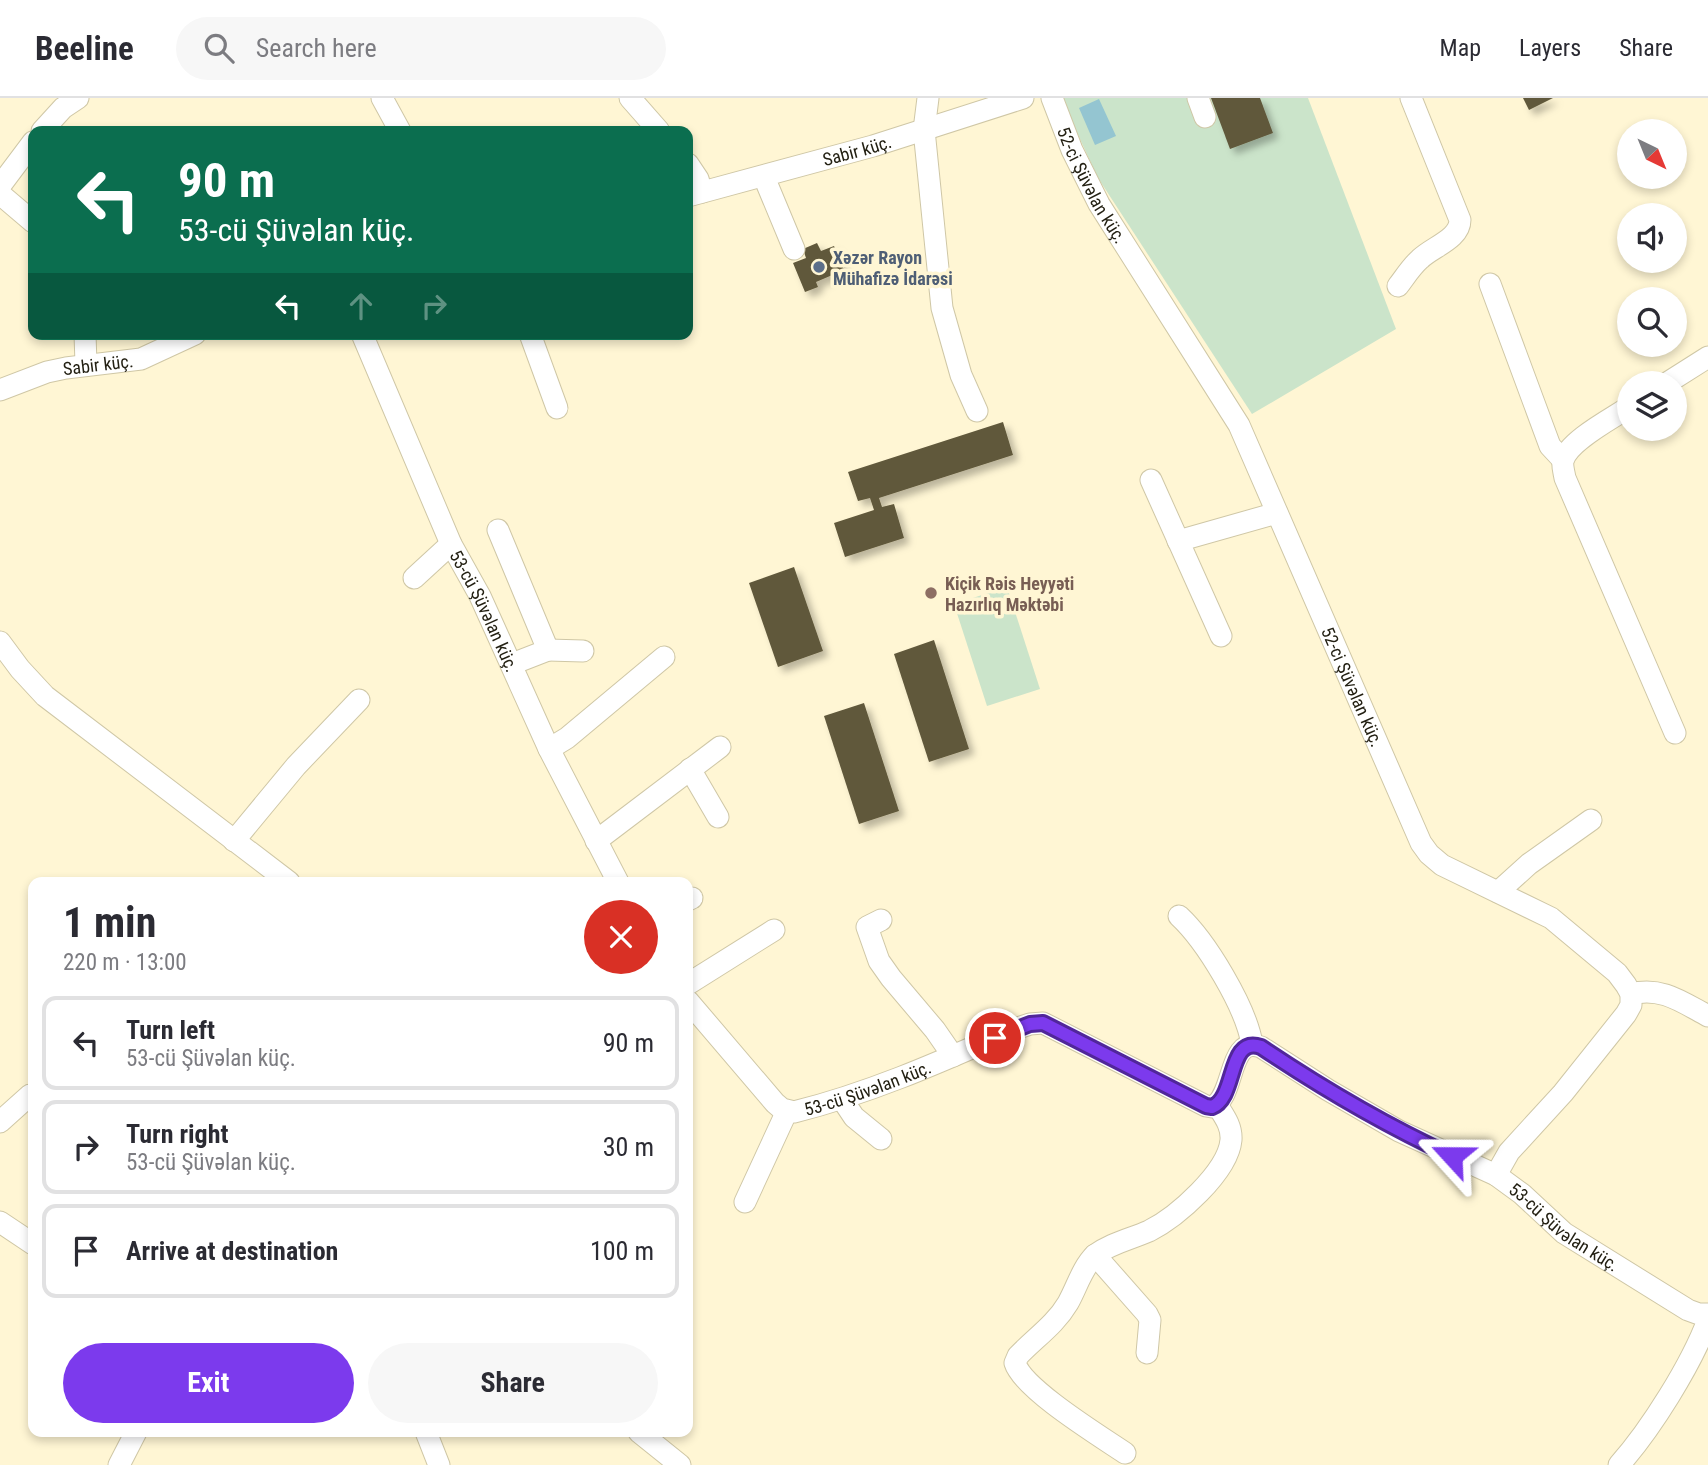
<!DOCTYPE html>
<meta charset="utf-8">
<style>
body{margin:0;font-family:"Roboto Condensed",sans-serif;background:#f7f7f7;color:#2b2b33;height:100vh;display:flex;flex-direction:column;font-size:26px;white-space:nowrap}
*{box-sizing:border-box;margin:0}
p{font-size:23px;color:#7c7c81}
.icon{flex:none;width:38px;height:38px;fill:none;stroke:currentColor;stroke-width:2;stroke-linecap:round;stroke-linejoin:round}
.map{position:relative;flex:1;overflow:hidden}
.drawer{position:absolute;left:28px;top:779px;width:665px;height:560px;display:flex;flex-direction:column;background:#fff;border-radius:14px;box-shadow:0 4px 10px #0003}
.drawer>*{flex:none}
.hud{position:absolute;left:28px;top:28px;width:665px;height:214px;border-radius:14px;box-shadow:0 4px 10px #0003;background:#0b6e4f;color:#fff;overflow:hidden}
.needle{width:46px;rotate:137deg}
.buttons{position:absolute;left:1617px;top:21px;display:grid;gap:14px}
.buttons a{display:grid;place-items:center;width:70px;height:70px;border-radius:50%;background:#fff;box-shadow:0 4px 10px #0003;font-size:35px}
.pin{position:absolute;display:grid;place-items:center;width:60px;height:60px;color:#fff;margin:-30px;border:4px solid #fff;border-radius:50%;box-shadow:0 2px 7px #0007}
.me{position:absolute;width:77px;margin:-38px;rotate:294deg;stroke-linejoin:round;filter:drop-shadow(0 0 5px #0008)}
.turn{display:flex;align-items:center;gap:24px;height:147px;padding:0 35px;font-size:32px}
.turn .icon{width:91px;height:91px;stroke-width:2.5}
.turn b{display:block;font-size:49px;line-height:60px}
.lanes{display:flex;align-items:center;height:66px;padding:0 35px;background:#0003;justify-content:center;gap:35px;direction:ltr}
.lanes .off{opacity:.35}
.round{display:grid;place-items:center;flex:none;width:74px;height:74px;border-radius:37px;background:#f7f7f7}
.headline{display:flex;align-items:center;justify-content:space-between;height:119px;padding:0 35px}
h1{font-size:42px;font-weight:700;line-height:52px}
.action{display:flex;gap:14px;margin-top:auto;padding:14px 35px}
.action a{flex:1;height:80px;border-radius:42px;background:#7c3aed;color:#fff;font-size:28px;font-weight:700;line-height:80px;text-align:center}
.action a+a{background:#f7f7f7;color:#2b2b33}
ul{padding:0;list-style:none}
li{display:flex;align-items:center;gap:21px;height:94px;margin:0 14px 10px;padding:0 21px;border:4px solid #e1e1e2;border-radius:14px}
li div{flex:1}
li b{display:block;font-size:26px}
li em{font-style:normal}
header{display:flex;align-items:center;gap:42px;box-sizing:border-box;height:98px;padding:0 35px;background:#fff;border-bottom:2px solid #e1e1e2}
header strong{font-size:33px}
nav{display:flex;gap:38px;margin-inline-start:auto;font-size:24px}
.search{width:490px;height:63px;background:#f7f7f7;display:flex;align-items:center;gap:18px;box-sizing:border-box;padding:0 24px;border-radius:38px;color:#7c7c81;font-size:26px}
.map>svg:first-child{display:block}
</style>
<header>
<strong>Beeline</strong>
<div class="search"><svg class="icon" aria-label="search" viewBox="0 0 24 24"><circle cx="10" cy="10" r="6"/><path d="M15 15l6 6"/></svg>Search here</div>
<nav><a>Map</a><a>Layers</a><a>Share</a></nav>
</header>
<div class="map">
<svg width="1708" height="1367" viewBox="0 0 1708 1367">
<defs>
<filter id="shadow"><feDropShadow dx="5.5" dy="5.5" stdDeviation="3.5" flood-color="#0004"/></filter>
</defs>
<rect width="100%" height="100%" fill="#fff6d4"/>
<g fill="#cbe4ca">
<polygon points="1061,0 1308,0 1396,231 1252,316 1098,80"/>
<polygon points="1007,489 1040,591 987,608 954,506"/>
</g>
<polygon fill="#94c5d1" points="1099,1 1116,38 1095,47 1079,10"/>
<g fill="#60583b" filter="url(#shadow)">
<polygon points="1211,0 1260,0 1273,35 1230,51"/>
<polygon points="1523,0 1553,0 1529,12"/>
<polygon points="817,145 821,153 834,148 844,172 816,184 818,189 805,194 793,165 806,160 803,151"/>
<polygon points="1003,324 1013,357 879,400 882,409 894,406 904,440 845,459 834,425 874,412 870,400 858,403 848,374"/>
<polygon points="794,469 823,553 778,569 749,485"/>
<polygon points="934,542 969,651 929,664 894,556"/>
<polygon points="864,605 899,713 859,726 824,618"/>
</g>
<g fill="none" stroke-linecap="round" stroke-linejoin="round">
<defs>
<g id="minor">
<polyline points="382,0 400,33"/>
<polyline points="630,0 659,33"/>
<polyline points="928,0 924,32 942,210 961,277 977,313"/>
<path id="s1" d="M1052,0l20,52 27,54 140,221 182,418 8,11 13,11 109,53 66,55 9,12 5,9v11l-5,9 -63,79 -54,59 -13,23"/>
<polyline points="1198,0 1205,19"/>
<polyline points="42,33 63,10 78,0"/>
<polyline points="688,66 698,81 702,94"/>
<polyline points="764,79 794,151"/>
<polyline points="0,88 33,44"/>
<polyline points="0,96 33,124"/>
<path id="s2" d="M688,98l185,-50 150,-48"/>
<polyline points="1490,186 1550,348 1563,362"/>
<path d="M1398,188c7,-9 13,-19 22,-27 12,-12 40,-20 40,-39l-49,-122"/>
<polyline points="85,236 86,266"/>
<path id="s3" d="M362,236l89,210 29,52 69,153 69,133"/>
<polyline points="530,236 557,310"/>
<polyline points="1667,285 1708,259"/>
<path id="s4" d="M0,292l47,-18 19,-4 75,-9 54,-25"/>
<path d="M1629,309c-16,11 -61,34 -66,54 -1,5 1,11 2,17l110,255"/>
<polyline points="1151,382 1221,538"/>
<polyline points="498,432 548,552 512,566"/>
<polyline points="1178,443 1277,415"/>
<polyline points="414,480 451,446"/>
<polyline points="0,544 20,571 45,598 289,784"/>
<polyline points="548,552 583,553"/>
<polyline points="549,651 567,640 664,559"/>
<polyline points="690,671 718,719"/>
<polyline points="234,743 296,668 359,602"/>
<polyline points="596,743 720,649"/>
<polyline points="1498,794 1529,766 1591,722"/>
<polyline points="688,802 692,800"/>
<path d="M1179,818c27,25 67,91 73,128"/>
<polyline points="881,822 867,829 879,863 891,880 935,932 953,958"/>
<polyline points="688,886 774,832"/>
<path d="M1631,896c30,-8 51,8 77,22"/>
<path id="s5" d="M688,903l87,102 7,6 12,3c77,-19 148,-51 221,-83l15,-5 13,-1 163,83 6,1c24,-10 15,-72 49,-60l67,43 71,41 97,44 26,19 42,39 124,77 11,4h9"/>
<polyline points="842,1001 854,1019 881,1041"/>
<polyline points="0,1024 30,997"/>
<polyline points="745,1104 787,1013"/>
<polyline points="0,1124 33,1146"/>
<polyline points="1095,1157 1147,1216 1150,1222 1147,1255"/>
<polyline points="426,1334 439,1367"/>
<polyline points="639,1334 680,1367"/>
<path d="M1125,1355c-25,-17 -102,-64 -110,-90l3,-7c17,-18 37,-31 50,-53 9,-16 14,-35 27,-48 16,-12 36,-16 54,-24 28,-14 79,-59 82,-91 1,-14 -7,-24 -14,-35"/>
<polyline points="119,1367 136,1334"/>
<path d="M1619,1367c32,-36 72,-100 89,-145"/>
</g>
</defs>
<use href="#minor" stroke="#cfc7a6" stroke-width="23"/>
<use href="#minor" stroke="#fff" stroke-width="21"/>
</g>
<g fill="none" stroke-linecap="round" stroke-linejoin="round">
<defs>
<path id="route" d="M995,940l35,-14 13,-1 163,83 6,1c25,-9 15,-72 49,-60 61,41 124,78 191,109"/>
</defs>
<use href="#route" stroke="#51269a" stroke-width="18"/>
<use href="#route" stroke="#7c3aed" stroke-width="12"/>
</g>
<circle fill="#5c6f8a" stroke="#fff6d4" stroke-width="2.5" cx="819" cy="169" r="7"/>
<circle fill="#8d6e63" stroke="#fff6d4" stroke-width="2.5" cx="931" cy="495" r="7"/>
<g text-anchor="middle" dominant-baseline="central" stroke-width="7" stroke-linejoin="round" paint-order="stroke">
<g font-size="18" fill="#232013" stroke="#fff6d4">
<text stroke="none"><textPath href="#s2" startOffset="175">Sabir küç.</textPath></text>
<text stroke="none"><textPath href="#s1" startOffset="96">52-ci Şüvəlan küç.</textPath></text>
<text stroke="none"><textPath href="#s4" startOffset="102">Sabir küç.</textPath></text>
<text stroke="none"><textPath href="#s3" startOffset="303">53-cü Şüvəlan küç.</textPath></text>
<text stroke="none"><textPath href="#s1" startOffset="663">52-ci Şüvəlan küç.</textPath></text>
<text stroke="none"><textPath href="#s5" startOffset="233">53-cü Şüvəlan küç.</textPath></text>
<text stroke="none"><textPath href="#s5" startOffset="1050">53-cü Şüvəlan küç.</textPath></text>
</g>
<g font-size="18" font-weight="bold" fill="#4e5e75" stroke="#fff6d4" text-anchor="start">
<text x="833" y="159">Xəzər Rayon<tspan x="833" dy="21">Mühafizə İdarəsi</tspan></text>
</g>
<g font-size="18" font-weight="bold" fill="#785e54" stroke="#fff6d4" text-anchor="start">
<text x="945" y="485">Kiçik Rəis Heyyəti<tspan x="945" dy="21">Hazırlıq Məktəbi</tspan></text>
</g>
</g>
</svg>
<div class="buttons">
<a><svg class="needle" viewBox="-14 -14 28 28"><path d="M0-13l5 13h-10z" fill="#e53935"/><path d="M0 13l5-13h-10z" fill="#7c7c81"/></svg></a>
<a><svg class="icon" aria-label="sound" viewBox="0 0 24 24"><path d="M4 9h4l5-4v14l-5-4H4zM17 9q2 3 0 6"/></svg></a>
<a><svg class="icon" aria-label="search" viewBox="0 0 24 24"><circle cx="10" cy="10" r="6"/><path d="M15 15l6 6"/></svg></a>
<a><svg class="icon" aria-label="layers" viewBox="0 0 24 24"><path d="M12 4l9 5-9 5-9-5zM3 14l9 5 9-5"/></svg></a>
</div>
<div class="pin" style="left:995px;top:940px;background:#d93025"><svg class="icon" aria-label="arrive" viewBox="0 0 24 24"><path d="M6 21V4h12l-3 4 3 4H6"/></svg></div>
<svg class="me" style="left:1452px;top:1058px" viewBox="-20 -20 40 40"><path d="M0-17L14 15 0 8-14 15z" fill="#7c3aed" stroke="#fff" stroke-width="4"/></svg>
<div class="hud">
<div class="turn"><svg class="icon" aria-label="left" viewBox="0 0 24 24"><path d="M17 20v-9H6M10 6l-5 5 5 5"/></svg><div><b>90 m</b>53-cü Şüvəlan küç.</div></div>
<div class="lanes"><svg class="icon" aria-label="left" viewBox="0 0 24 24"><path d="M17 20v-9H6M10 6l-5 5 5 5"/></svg><svg class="icon off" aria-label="ahead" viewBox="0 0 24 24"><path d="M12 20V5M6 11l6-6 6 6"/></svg><svg class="icon off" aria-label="right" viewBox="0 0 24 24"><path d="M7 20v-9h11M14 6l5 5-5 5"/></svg></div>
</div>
<section class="drawer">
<div class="headline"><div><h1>1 min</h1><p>220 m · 13:00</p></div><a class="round" style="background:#d93025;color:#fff"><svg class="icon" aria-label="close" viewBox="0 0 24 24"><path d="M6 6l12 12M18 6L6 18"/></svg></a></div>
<ul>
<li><svg class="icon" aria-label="left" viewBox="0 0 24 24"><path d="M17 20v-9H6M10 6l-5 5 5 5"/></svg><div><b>Turn left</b><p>53-cü Şüvəlan küç.</p></div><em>90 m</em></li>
<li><svg class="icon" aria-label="right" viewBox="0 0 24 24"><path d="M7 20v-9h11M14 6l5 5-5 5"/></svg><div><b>Turn right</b><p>53-cü Şüvəlan küç.</p></div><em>30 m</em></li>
<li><svg class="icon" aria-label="arrive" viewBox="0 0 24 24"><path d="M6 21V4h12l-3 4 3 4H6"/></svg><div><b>Arrive at destination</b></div><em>100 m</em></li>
</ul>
<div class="action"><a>Exit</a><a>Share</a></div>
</section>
</div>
